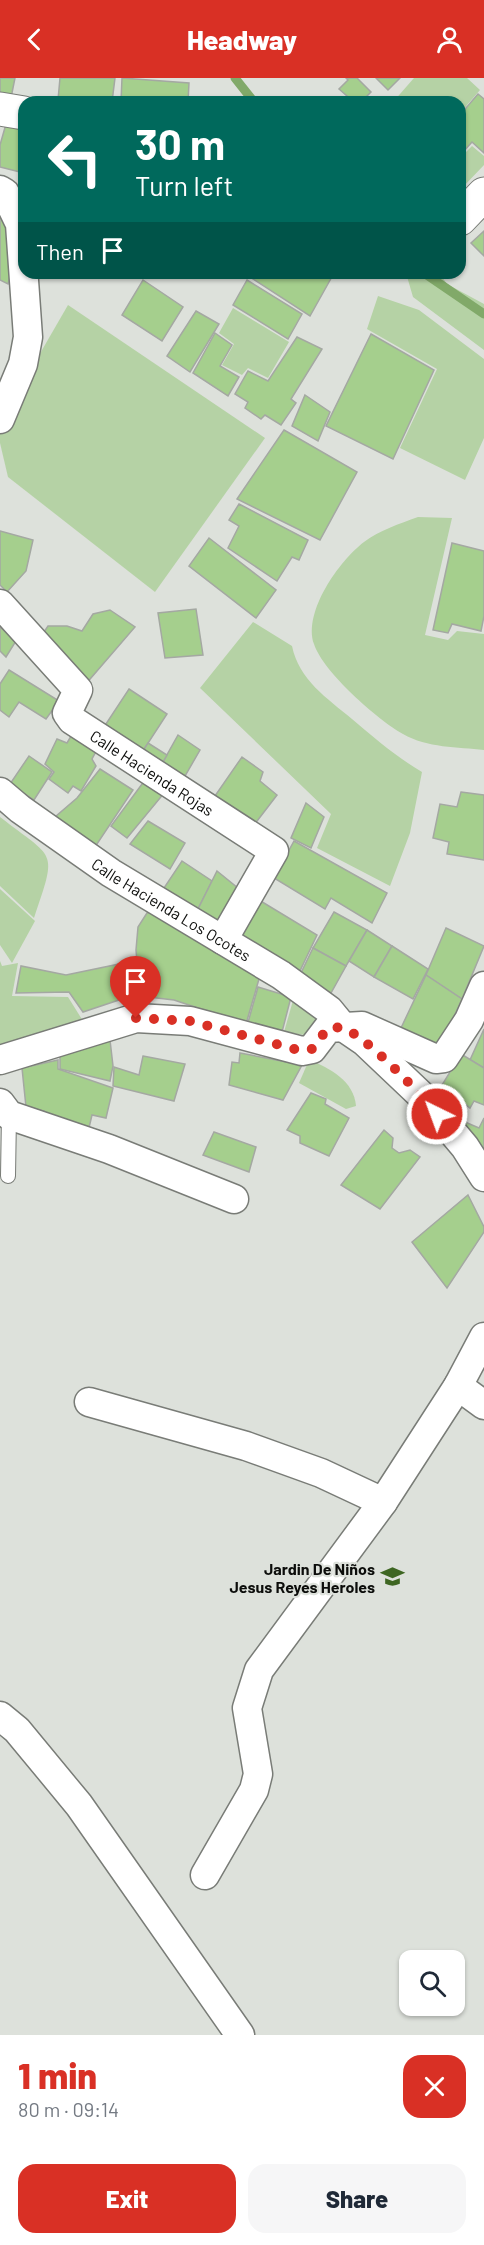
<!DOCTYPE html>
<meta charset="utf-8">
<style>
body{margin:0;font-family:Barlow,sans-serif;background:#f6f6f7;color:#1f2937;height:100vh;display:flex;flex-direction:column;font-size:22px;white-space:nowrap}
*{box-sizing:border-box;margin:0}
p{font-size:20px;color:#747a83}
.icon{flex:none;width:33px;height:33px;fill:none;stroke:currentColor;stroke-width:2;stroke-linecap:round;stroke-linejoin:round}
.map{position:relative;height:1957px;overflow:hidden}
.drawer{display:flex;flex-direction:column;background:#fff;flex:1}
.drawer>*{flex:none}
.top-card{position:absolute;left:18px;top:18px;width:448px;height:183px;border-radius:18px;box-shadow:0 2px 4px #0004;background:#00695c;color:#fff;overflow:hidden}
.fabs{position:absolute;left:399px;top:1872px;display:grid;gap:12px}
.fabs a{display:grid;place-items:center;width:66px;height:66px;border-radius:12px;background:#fff;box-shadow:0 2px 4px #0004;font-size:30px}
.pin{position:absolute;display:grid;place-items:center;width:51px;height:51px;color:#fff;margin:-62px -26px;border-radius:50% 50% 50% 0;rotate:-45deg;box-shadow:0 0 6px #0007}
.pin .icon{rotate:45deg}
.me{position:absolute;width:66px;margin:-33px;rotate:318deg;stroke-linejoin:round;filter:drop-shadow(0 0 4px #0008)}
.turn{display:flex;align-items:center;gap:21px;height:126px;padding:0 18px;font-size:27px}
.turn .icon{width:78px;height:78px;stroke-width:2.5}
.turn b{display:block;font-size:42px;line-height:51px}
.then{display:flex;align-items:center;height:57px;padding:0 18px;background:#0003;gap:12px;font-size:22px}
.round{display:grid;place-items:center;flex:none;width:63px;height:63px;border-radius:18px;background:#f6f6f7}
.headline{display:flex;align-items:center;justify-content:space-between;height:102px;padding:0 18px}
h1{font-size:36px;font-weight:800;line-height:45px;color:#d93025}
.cta{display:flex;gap:12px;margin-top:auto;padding:12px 18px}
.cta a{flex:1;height:69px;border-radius:18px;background:#d93025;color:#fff;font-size:24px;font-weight:800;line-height:69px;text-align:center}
.cta a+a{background:#f6f6f7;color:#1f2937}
header{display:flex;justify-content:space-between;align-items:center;height:78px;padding:0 18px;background:#d93025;color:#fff;font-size:27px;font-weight:800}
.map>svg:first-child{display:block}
</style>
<header><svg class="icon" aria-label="back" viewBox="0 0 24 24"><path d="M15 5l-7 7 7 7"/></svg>Headway<svg class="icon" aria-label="person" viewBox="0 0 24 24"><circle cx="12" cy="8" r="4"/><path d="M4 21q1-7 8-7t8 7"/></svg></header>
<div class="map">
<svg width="484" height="1957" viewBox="0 0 484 1957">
<rect width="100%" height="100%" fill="#dde1db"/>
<g fill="#b5d2a5">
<polygon points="414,0 467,0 480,12 461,34 460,24 393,24"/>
<polygon points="472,68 484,78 484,87 461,111 461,76 463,77"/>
<polygon points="406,195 439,195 447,206 484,226 484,272 413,219"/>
<polygon points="378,218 419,232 484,281 484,360 465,402 400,370 437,291 367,251"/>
<polygon points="68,227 265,360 155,514 8,399 0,365 0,350 12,324"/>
<polygon points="233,230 289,264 268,300 248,290 242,297 222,287 234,266 219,255"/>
<path d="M418,439l34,1 -27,117 23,5 9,-9 27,3v116c-26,-3 -57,-2 -81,-16 -25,-14 -80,-62 -89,-90 -11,-32 25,-83 50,-102 16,-12 35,-18 54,-25z"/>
<path d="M253,544l39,24c7,34 35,52 60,73 24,20 43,37 70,53l-12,61 -20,53 -73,-38 14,-34 -131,-126z"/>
<path d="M0,739c55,43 58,31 34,101l-34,-32z"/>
<polygon points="0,811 35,843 12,885 0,867"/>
<polygon points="0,883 2,888 18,885 12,918 68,919 83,943 0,967"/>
<polygon points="294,919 314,937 316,945 305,957 284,954"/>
<path d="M309,982c21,8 45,21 47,46l-10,3 -47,-26z"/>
</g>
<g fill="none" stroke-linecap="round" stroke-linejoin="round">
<g stroke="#81a969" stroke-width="9">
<polyline points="235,0 254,24"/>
<polyline points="424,195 484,236"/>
</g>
</g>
<g fill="#a5cf8d" stroke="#a4a8a2" stroke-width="1.5">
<polygon points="0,0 15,0 11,20 0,19"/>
<polygon points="60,0 115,0 112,24 58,22"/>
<polygon points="122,0 189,5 188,24 121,24"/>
<polygon points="346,0 357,0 371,14 361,24 354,24 339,11 348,2"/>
<polygon points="376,0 400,0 388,12"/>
<polygon points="478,16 484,21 484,75 472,64 463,74 460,37"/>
<polygon points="6,46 24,50 24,95 0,89 0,67"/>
<polygon points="0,124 16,175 8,206 0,202"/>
<polygon points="484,153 484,178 471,165"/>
<polygon points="252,195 334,195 310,238 250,199"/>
<polygon points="143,202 183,229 162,263 122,237"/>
<polygon points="247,202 302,236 288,261 233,227"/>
<polygon points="196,233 219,246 190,294 167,278"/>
<polygon points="215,255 232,267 220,288 239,299 228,318 193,295"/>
<polygon points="371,256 434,292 393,381 326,348"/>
<polygon points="297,259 322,271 291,321 296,325 281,347 265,337 261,341 245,330 248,324 235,316 248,293 268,303"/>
<polygon points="305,317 330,334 318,363 292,348"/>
<polygon points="284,352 357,394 320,462 237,421"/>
<polygon points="239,426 308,462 299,482 292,479 277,503 228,470 239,448 229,442"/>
<polygon points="0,453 33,462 26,493 7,514 0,507"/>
<polygon points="209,460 276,512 256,540 189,488"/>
<polygon points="452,465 484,473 484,538 481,553 452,546 448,555 433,552"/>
<polygon points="196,531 203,577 165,580 158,535"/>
<polygon points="110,532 135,549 84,608 42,557 48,548 67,548 82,553 93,536"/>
<polygon points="0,549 16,563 6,579 0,573"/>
<polygon points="9,592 59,623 46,641 19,624 9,639 0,632 0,606"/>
<polygon points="129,611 167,636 139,679 100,655"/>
<polygon points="74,653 99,668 92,681 96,688 81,713 73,708 68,715 49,701 54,694 45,686 57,661 67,665"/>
<polygon points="178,657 200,672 181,705 159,691"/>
<polygon points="148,665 167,677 159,691 139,679"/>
<polygon points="29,678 52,694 34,722 10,706"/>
<polygon points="242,679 263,694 260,703 277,717 251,751 208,728"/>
<polygon points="100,691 133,712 95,769 55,739 77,720"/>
<polygon points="145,702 165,714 127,760 111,748"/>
<polygon points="461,714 484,717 484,782 447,776 449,764 433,760 440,726 457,729"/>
<polygon points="306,725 324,739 311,770 291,760"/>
<polygon points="148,743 185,765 170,791 130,766"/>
<polygon points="294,763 387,815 372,845 331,820 325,831 274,800"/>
<polygon points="182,783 212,803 198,831 164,810"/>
<polygon points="217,793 244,815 224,849 198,831"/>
<polygon points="254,819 317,857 298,897 232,860"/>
<polygon points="154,833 261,894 246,946 174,922 140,918 136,872 138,849 147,835"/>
<polygon points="334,834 367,852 346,888 313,870"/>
<polygon points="446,850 484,868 462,921 426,897"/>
<polygon points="367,852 392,868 374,899 349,883"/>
<polygon points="392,868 428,891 413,921 374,899"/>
<polygon points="313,870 346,888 331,915 300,897"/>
<polygon points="129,884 134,917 83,934 69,914 16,915 21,888 66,897"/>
<polygon points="426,897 462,921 438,974 401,950"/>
<polygon points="258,909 291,919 282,954 247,948"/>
<polygon points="484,951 484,990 470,982"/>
<polygon points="110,962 113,988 110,1003 60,991 60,974"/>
<polygon points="240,975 302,987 283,1022 229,1007 232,984 239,985"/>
<polygon points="461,976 484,990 484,1027 474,1023 470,1030 442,1007"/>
<polygon points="143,978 185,986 174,1023 113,1008 114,989 139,997"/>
<polygon points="58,982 58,991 113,1010 106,1040 92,1037 88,1054 44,1042 44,1033 26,1029 22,990"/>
<polygon points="311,1015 326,1021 325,1026 349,1040 329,1078 300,1065 300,1058 287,1052"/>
<polygon points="484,1040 484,1090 459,1053 465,1044 479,1050"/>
<polygon points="384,1052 393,1060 392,1070 399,1075 410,1072 420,1079 380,1131 341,1107"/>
<polygon points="214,1054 256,1069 249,1094 203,1077"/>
<polygon points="468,1117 484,1149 484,1154 447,1210 412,1164"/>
</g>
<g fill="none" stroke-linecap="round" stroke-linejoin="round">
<defs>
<polyline id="lane" points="8,1098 9,1037"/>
<g id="street">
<polyline points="0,112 5,115 20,146 28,259 23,286 0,341"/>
<path id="s1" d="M0,526l78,86 -11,23 5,7 202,131 -51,89"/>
<path id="s2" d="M0,714l20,17 91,64 170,102 48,35 14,17 22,15 58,55 42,50 19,30"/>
<polyline points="0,982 136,940 190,943 302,973 312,971 328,950 362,948 436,981 444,980 469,942 484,908"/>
<polyline points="0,1025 9,1037 109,1071 234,1121"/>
<polyline points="458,1308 484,1327"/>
<polyline points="89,1324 246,1368 321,1395 383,1424"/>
<polyline points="0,1638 17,1652 79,1727 240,1957"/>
<polyline points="205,1797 254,1712 258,1696 247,1630 259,1592 383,1424 458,1308 484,1259"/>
</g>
<g id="secondary">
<polyline points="0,31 24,35"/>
<polyline points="460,141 484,116"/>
</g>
</defs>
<use href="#lane" stroke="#797c77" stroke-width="16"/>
<use href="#street" stroke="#797c77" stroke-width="31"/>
<use href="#secondary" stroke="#797c77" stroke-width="35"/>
<use href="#lane" stroke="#fff" stroke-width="14"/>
<use href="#street" stroke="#fff" stroke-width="28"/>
<use href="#secondary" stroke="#fff" stroke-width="33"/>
</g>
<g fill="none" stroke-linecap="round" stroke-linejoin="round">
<path stroke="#d93025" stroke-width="10" stroke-dasharray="0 18" d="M136,940l54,3 112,30 10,-2 16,-21c4,0 10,-1 14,0 21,5 80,67 95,86"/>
</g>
<defs>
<symbol id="school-bare" viewBox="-9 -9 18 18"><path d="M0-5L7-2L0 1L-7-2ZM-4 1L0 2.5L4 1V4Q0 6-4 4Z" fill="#3e6622" stroke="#dde1db" stroke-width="2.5" paint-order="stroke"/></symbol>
</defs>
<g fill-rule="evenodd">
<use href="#school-bare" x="376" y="1482" width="33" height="33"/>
</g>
<g text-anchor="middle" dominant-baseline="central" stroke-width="4.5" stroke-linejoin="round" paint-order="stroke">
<g font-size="16" fill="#0c0d0b" stroke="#dde1db">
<text stroke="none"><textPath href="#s1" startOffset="246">Calle Hacienda Rojas</textPath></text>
<text stroke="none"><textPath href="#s2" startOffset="208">Calle Hacienda Los Ocotes</textPath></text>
</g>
<g font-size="16" font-weight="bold" fill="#0c0d0b" stroke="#dde1db" text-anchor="end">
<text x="375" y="1490">Jardin De Niños<tspan x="375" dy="18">Jesus Reyes Heroles</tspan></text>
</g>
</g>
</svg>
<div class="fabs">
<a><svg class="icon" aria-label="search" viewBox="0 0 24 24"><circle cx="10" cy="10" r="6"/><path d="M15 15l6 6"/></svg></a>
</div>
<div class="pin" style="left:136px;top:940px;background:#d93025"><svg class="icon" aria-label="arrive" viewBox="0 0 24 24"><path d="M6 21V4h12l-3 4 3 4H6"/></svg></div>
<svg class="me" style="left:437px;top:1036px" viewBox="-20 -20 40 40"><circle r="17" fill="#d93025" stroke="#fff" stroke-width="3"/><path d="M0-11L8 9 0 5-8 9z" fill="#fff"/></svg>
<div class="top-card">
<div class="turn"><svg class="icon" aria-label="left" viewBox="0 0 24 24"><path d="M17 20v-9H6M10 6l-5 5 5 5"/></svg><div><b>30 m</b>Turn left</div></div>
<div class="then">Then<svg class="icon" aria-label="arrive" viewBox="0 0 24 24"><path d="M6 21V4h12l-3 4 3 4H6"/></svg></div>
</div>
</div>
<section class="drawer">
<div class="headline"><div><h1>1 min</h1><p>80 m · 09:14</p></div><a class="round" style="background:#d93025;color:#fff"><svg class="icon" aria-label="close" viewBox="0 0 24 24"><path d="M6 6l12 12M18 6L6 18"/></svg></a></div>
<div class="cta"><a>Exit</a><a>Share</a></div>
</section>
